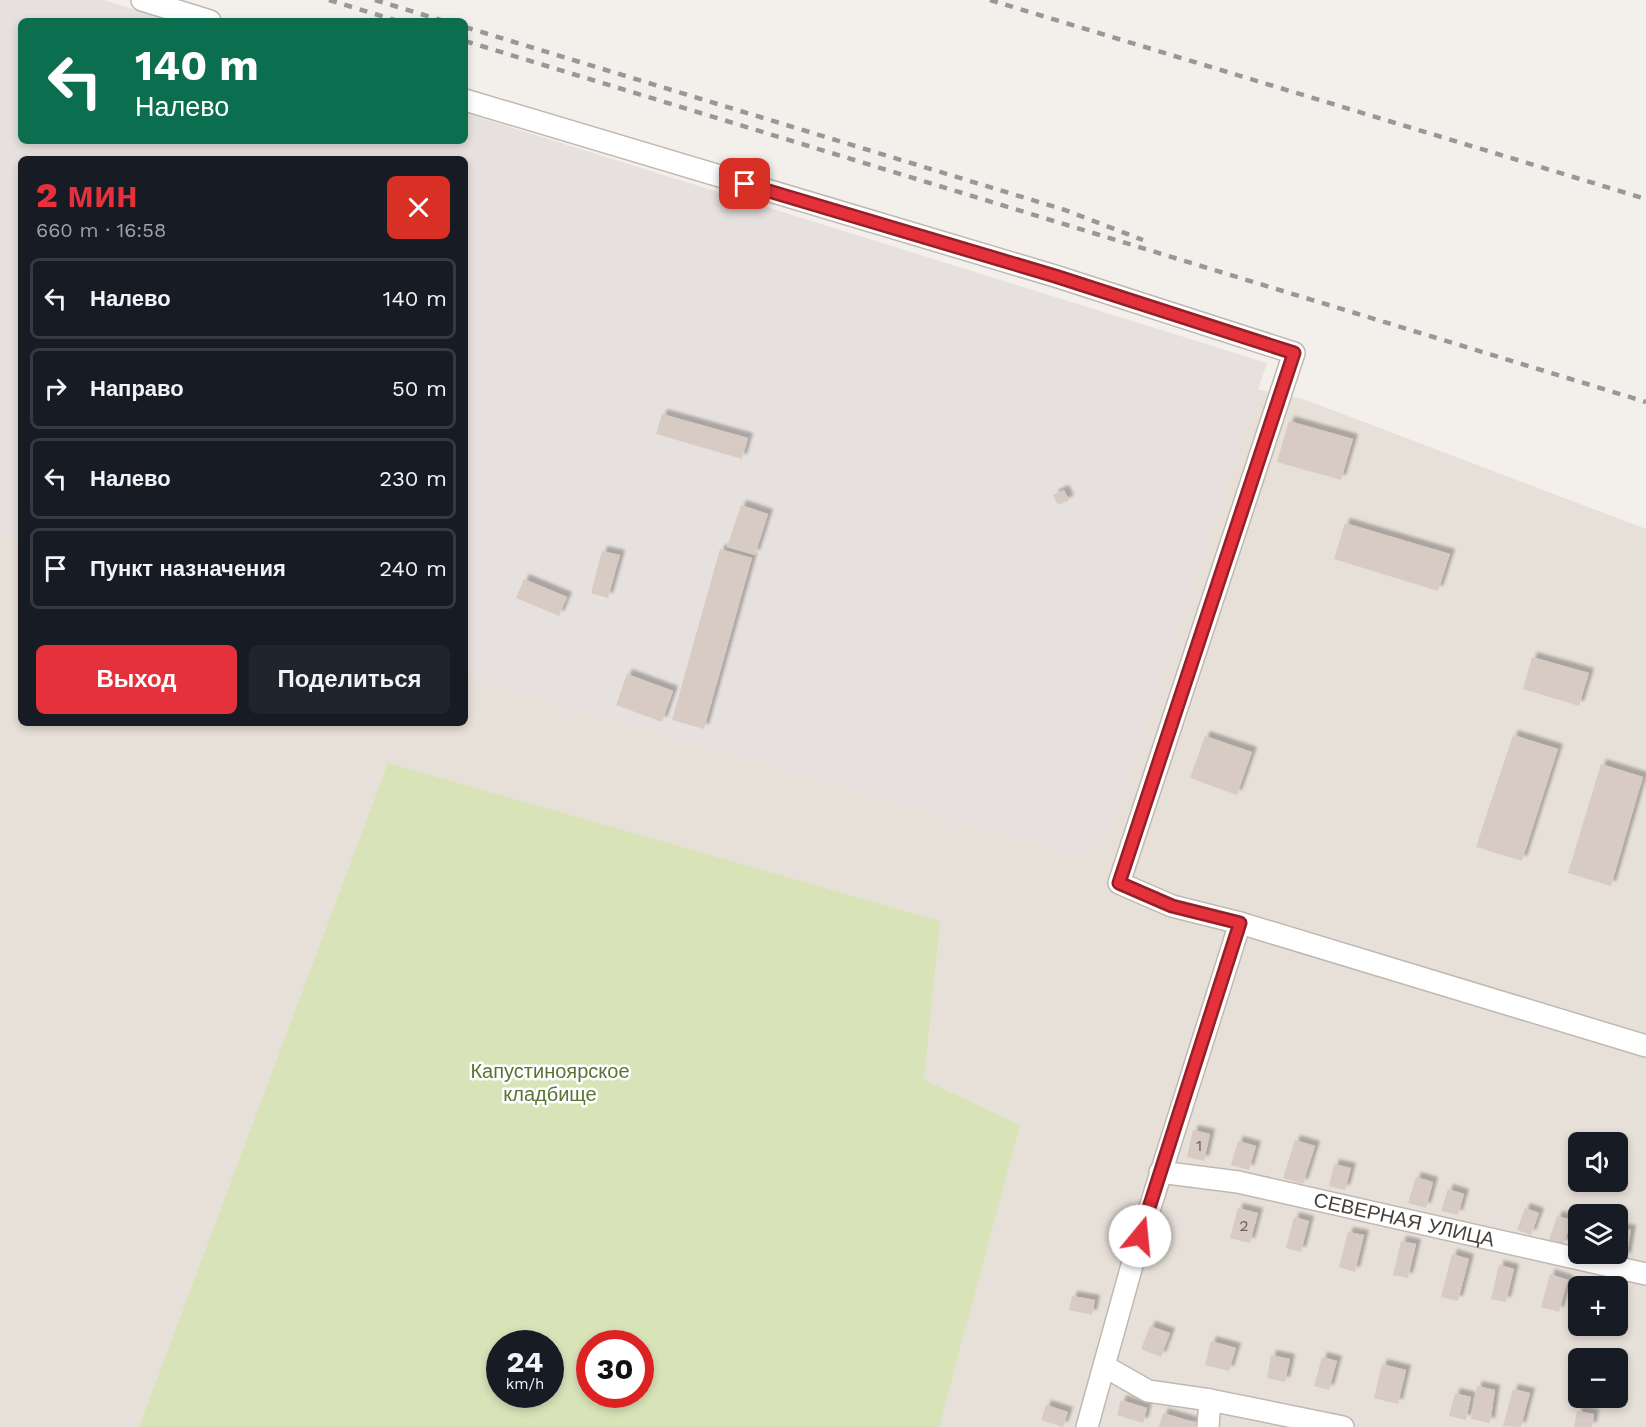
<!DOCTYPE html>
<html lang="ru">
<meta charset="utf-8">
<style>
body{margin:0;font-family:"Work Sans",sans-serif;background:#20242c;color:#f1f3f6;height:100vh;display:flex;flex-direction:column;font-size:22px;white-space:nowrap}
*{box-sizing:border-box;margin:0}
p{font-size:20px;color:#9ea1a6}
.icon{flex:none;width:33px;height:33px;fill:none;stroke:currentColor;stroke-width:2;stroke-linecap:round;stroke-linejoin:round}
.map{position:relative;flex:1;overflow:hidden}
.drawer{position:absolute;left:18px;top:156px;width:450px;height:570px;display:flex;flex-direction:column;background:#171b24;border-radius:9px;box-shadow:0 3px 9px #0003}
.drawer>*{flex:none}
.banner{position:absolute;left:18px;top:18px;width:450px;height:126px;border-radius:9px;box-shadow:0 3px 9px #0003;background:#0b6e4f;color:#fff;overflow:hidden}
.controls{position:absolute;left:1568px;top:1132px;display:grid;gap:12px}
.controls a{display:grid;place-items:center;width:60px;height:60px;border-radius:9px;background:#171b24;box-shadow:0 3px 9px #0003;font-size:30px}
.speed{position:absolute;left:486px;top:1330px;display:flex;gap:12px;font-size:30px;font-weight:700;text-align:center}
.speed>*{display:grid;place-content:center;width:78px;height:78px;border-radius:50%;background:#171b24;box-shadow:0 3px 9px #0003;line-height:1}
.speed small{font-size:15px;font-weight:400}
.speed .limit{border:9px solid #d22;background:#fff;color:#111}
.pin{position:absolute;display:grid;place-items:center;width:51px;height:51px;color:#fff;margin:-26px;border-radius:12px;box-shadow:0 3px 9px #0006}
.me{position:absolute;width:66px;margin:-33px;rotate:17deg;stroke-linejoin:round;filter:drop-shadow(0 0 4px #0008)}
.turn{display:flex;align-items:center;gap:21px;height:126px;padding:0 18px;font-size:27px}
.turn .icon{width:78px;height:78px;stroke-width:2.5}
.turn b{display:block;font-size:42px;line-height:51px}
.round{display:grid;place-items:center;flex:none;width:63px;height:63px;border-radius:9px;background:#20242c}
.head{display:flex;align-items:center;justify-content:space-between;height:102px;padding:0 18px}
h1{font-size:36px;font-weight:800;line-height:45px;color:#e4313c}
.button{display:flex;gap:12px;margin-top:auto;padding:12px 18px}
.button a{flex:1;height:69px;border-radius:9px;background:#e4313c;color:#fff;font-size:24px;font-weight:800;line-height:69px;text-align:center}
.button a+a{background:#20242c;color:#f1f3f6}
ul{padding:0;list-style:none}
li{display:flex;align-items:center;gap:18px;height:81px;margin:0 12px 9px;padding:0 6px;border:3px solid #363941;border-radius:9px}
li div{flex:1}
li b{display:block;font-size:22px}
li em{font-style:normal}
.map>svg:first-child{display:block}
</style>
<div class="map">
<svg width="1646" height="1427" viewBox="0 0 1646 1427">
<defs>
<filter id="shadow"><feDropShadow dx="5" dy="-5" stdDeviation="1.5" flood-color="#0004"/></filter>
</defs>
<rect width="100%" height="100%" fill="#f3efea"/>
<path fill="#e7e0d9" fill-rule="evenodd" d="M0,46l21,95v582h444v-545l569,161 272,61 340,129v898h-1646zM1578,1143h39v39h-39zM1578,1215h39v39h-39zM1578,1287h39v39h-39zM500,1344h50v51h-50zM590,1344h50v51h-50zM1578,1359h39v39h-39z"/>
<polygon fill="#e6e1df" points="0,0 104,0 171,21 21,21 21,141 465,141 465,113 1267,363 1109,833 1077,856 465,677 465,159 21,159 21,542 0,536"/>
<path fill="#d9e3b8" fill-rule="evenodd" d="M388,763l552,158 -16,159 96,45 -81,302h-800zM500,1344h50v51h-50zM590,1344h50v51h-50z"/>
<g fill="#d7cbc4" filter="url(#shadow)">
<polygon points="662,414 748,438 742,459 656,434"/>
<polygon points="1289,421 1353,439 1341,480 1277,462"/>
<polygon points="1064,490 1069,500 1058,505 1053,495"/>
<polygon points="741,505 768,514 755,555 727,547"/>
<polygon points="1345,523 1450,554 1438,591 1334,559"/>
<polygon points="720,549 752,558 704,729 672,720"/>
<polygon points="602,551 620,555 608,598 591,593"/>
<polygon points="524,579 567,597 559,616 516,598"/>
<polygon points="1532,657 1589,673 1579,706 1523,689"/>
<polygon points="627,674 673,691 662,722 616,705"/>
<polygon points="1513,735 1558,749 1522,861 1476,847"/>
<polygon points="1205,736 1252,752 1237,795 1190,778"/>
<polygon points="1601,764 1643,777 1611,886 1568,873"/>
<polygon points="1193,1130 1210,1134 1204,1161 1187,1157"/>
<polygon points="1295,1140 1315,1146 1303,1184 1283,1178"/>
<polygon points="1238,1141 1256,1146 1249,1170 1231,1165"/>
<polygon points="1334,1164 1351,1168 1345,1190 1329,1186"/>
<polygon points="1416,1177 1433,1182 1426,1208 1408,1203"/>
<polygon points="1448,1189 1464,1194 1458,1215 1441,1211"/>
<polygon points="1238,1208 1258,1213 1250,1243 1230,1238"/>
<polygon points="1525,1208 1539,1213 1531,1235 1517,1230"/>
<polygon points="1557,1216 1572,1220 1563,1245 1549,1240"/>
<polygon points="1294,1217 1309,1221 1301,1252 1286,1248"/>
<polygon points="1617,1228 1631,1230 1626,1258 1606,1255 1617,1254"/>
<polygon points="1348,1232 1364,1235 1355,1272 1339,1267"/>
<polygon points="1401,1241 1416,1244 1408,1278 1393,1275"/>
<polygon points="1452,1254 1469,1259 1458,1301 1441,1297"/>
<polygon points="1499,1265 1514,1269 1506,1302 1491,1299"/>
<polygon points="1550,1274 1568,1280 1559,1312 1541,1307"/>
<polygon points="1072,1296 1095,1300 1092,1315 1069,1310"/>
<polygon points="1150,1326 1170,1333 1161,1357 1141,1349"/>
<polygon points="1211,1341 1236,1348 1229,1371 1205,1365"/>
<polygon points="1271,1355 1290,1359 1285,1382 1267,1378"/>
<polygon points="1322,1357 1337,1361 1329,1390 1314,1386"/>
<polygon points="1382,1364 1406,1370 1398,1404 1374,1398"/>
<polygon points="1477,1386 1495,1390 1490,1423 1471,1419"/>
<polygon points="1513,1389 1530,1393 1521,1427 1503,1426"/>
<polygon points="1455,1393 1471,1397 1466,1420 1449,1416"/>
<polygon points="1121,1400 1147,1408 1143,1423 1117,1415"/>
<polygon points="1046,1405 1068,1412 1063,1427 1041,1420"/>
<polygon points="1577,1411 1594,1414 1592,1427 1574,1427"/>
<polygon points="1163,1413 1197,1423 1195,1427 1159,1427"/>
</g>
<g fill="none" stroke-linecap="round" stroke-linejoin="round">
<defs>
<g id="minor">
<polyline points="142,0 210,21"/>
<polyline points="465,100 1055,276 1294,353 1119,883 1172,906 1240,923 1646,1046"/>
<path id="s1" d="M1160,1172l78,10 408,92"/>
<polyline points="1104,1366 1148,1391 1210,1400 1343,1427"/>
<polyline points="1087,1427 1134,1258 1240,923"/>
<polyline points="1208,1427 1210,1400"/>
</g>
</defs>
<use href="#minor" stroke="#c1b8b1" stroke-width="24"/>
<use href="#minor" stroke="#fff" stroke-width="21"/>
<g stroke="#989898" stroke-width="4.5" stroke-dasharray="8 8" stroke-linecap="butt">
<polyline points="329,0 398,21"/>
<polyline points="375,0 444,21"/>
<polyline points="990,0 1646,199"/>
<polyline points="465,27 1065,210 1143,240"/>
<polyline points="465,41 1646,402"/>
</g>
</g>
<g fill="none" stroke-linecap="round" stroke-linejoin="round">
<defs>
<polyline id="route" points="745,184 1055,276 1294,353 1119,883 1172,906 1240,923 1140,1236"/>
</defs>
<use href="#route" stroke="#942027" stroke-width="15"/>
<use href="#route" stroke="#e4313c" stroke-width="10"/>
</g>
<g text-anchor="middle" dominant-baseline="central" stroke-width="5" stroke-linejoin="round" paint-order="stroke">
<g font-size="16" fill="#6b625c">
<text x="1199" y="1145">1</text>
<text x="1244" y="1225">2</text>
</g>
<g font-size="20" fill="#587332" stroke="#fff">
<text x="550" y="1071">Капустиноярское<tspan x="550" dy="23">кладбище</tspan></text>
</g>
<g font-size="20" fill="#473f39" stroke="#fff">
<text stroke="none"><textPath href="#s1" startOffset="249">СЕВЕРНАЯ УЛИЦА</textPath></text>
</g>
</g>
</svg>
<div class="controls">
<a><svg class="icon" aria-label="sound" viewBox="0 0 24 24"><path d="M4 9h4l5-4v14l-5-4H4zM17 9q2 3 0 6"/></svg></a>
<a><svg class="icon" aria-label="layers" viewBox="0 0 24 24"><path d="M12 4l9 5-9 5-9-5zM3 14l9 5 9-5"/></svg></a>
<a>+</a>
<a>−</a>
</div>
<div class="speed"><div>24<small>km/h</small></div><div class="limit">30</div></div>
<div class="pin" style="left:745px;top:184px;background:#d93025"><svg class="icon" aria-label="arrive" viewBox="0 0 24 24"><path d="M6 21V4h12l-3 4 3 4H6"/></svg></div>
<svg class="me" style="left:1140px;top:1236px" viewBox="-20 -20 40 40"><circle r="19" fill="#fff"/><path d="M0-13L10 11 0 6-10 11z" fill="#e4313c"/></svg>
<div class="banner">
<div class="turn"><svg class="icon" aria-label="left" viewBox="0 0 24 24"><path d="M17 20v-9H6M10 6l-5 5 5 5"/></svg><div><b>140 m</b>Налево</div></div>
</div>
<section class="drawer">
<div class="head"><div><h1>2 мин</h1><p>660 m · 16:58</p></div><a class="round" style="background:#d93025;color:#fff"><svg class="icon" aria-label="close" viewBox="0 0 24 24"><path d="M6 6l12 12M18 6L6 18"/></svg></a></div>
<ul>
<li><svg class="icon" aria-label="left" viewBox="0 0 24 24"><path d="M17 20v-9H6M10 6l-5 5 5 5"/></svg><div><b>Налево</b></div><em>140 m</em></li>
<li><svg class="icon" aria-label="right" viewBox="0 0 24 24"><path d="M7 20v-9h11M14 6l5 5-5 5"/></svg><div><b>Направо</b></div><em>50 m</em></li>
<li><svg class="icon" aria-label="left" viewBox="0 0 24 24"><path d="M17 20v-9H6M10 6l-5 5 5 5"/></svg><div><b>Налево</b></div><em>230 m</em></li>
<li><svg class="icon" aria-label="arrive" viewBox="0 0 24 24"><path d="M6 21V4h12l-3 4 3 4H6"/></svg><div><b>Пункт назначения</b></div><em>240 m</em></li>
</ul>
<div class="button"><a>Выход</a><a>Поделиться</a></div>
</section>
</div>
